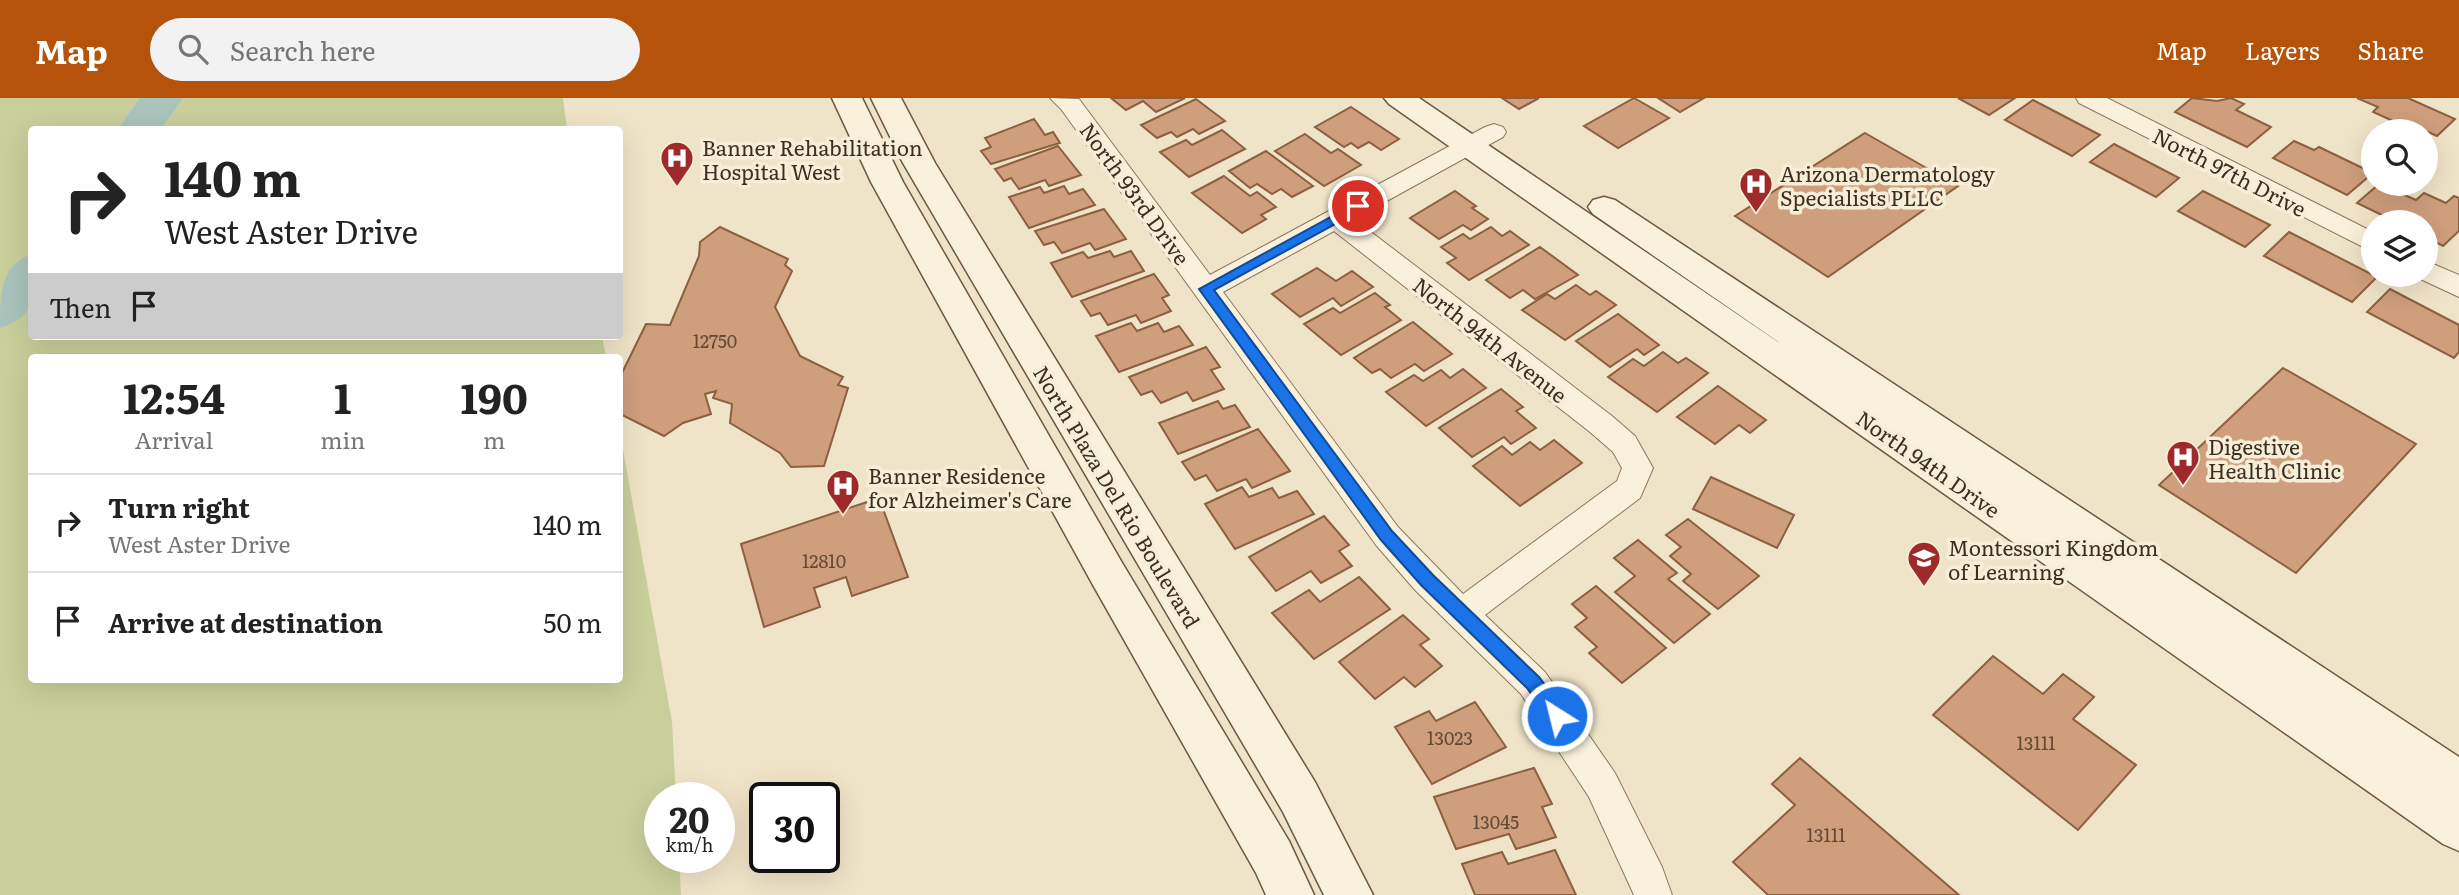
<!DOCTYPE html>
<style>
body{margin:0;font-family:Literata,serif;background:#f2f2f2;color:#222;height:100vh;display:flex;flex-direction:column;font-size:26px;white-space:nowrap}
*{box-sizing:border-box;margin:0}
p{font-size:23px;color:#767676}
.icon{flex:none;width:38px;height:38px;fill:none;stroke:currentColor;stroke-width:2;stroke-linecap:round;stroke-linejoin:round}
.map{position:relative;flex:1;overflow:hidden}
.details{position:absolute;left:28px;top:256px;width:595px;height:329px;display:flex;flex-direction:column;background:#fff;border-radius:7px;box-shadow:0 7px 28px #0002}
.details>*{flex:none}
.hud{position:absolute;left:28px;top:28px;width:595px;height:214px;border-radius:7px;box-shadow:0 7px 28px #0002;background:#fff;color:#222;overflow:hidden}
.controls{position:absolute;left:2361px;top:21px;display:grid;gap:14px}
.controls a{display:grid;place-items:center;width:77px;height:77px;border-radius:50%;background:#fff;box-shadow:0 7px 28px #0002;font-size:35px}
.speed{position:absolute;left:644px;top:684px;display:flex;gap:14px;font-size:35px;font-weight:700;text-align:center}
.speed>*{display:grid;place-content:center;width:91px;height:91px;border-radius:50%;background:#fff;box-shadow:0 7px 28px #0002;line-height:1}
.speed small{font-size:18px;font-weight:400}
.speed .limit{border:4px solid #111;border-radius:10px;background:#fff;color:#111}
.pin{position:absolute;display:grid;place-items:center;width:60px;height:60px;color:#fff;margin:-30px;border:4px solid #fff;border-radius:50%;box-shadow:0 2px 7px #0007}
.me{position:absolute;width:77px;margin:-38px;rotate:324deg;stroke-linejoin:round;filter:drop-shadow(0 0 5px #0008)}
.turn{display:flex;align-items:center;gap:24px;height:147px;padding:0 21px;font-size:32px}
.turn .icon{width:91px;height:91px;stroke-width:2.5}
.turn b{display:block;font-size:49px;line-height:60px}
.then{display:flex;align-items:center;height:66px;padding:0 21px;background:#0003;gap:14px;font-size:26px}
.eta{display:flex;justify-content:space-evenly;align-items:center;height:119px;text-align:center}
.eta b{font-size:42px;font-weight:700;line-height:49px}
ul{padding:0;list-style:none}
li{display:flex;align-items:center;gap:21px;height:98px;padding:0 21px;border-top:2px solid #e0e0e0}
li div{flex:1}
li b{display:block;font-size:26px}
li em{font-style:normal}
header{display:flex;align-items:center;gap:42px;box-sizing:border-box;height:98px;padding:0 35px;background:#b45309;color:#fff}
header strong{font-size:33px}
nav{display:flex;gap:38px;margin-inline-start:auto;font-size:24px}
.search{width:490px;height:63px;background:#f2f2f2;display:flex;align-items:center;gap:18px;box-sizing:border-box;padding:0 24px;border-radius:38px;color:#767676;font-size:26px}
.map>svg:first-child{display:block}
</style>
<header>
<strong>Map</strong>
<div class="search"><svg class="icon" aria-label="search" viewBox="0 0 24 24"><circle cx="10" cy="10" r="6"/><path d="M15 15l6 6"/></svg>Search here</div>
<nav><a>Map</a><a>Layers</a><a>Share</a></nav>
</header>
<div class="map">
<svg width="2459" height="797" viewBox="0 0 2459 797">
<rect width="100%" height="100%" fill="#f0e4c8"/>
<polygon fill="#c9cf9b" points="0,0 563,0 567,31 32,32 32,238 602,238 606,259 32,259 32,581 620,581 620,335 672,624 676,700 660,700 660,760 679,760 681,797 0,797"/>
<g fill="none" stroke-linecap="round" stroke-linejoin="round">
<g fill="#a9c4bc" fill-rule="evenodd">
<polygon points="140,0 183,0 160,32 117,32"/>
<path d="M32,156c0,35 9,62 -32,74 0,-34 0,-63 32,-74z"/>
</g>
</g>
<g fill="#cf9f7d" stroke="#8d5f41" stroke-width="2">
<polygon points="1111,0 1185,0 1156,14 1143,3 1126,12"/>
<polygon points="1502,0 1539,0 1519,11"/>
<polygon points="1634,0 1669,20 1618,50 1584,28"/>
<polygon points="1658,0 1704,0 1680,14"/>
<polygon points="1958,0 2015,0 1989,17"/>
<polygon points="2192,0 2217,3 2231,0 2244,6 2236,12 2271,29 2247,49 2175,14"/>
<polygon points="2357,0 2408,0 2455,21 2437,38 2406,24 2402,27 2373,14 2378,9"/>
<polygon points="1196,1 1225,23 1199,36 1193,31 1177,39 1171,34 1157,40 1141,27"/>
<polygon points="2033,2 2100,37 2072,58 2005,22"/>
<polygon points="1351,9 1399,41 1381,52 1369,44 1358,50 1351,45 1344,49 1315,29"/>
<polygon points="1034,21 1045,37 1053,34 1060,45 991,66 981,53 991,49 985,40"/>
<polygon points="1222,32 1245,51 1189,79 1160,54 1186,42 1192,47"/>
<polygon points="1865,35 1958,88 1828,179 1735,118"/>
<polygon points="1305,36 1331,55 1338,51 1361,67 1324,88 1275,53"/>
<polygon points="2294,43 2314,52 2319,49 2373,75 2347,97 2273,60"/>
<polygon points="2114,46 2179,80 2156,99 2090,64"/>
<polygon points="1058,48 1081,77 1049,88 1045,82 1019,91 1011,80 1004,83 995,71"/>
<polygon points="1266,53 1313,88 1292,99 1281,91 1272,96 1257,86 1250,90 1229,73"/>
<polygon points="1224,78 1250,98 1257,94 1276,109 1261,117 1266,121 1242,135 1192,95"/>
<polygon points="2379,86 2416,102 2424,95 2446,105 2454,98 2459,100 2459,133 2443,148 2426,139 2426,124 2396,124 2357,105"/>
<polygon points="1064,88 1069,96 1083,91 1095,107 1029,130 1009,99 1040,89 1044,95"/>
<polygon points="1455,93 1476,108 1472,110 1488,121 1471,132 1463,127 1439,141 1410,120"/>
<polygon points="2203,93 2270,127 2245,149 2178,113"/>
<polygon points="1104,111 1126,141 1095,152 1090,145 1062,155 1054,144 1044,147 1035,133"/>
<polygon points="720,129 788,161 785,167 792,173 775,209 800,258 843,279 838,287 848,290 824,368 791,369 780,355 730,325 732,306 713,300 716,293 705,296 711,316 683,325 664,338 620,316 620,279 646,226 670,227 699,158 700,144"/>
<polygon points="1491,129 1502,138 1510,133 1529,147 1469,182 1447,165 1456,160 1441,149 1463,136 1470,141"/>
<polygon points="2289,134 2377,179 2352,204 2264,158"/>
<polygon points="1540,149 1578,177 1535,201 1523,192 1510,200 1486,182"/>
<polygon points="1110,153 1114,159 1131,153 1144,173 1072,199 1051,165 1083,154 1088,160"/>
<polygon points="1317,170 1336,183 1352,173 1373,189 1341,208 1333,200 1300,219 1272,196"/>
<polygon points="1154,176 1169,197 1162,200 1171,213 1141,225 1136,217 1108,227 1100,215 1091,218 1081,203"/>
<polygon points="1576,187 1590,197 1596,193 1616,207 1565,242 1522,212 1547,196 1555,201"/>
<polygon points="2390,191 2459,227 2459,254 2454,260 2367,214"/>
<polygon points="1375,195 1390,207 1385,209 1401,222 1341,257 1304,226 1333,210 1340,215"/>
<polygon points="1618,216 1659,247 1644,257 1637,251 1610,269 1576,243"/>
<polygon points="1413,224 1452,256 1424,273 1415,266 1391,280 1380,271 1372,275 1354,260"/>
<polygon points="1131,225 1137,233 1158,225 1164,234 1179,228 1193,247 1119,274 1096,238"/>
<polygon points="1206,249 1220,269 1211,272 1224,291 1193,303 1187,294 1161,305 1152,293 1141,297 1129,279"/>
<polygon points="1663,254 1678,265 1686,260 1708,275 1657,314 1608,279 1633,261 1644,268"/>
<polygon points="2283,270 2416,346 2296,475 2159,387"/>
<polygon points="1463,271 1486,290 1426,328 1386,294 1414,277 1423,283 1441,272 1450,280"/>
<polygon points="1718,288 1766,322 1750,335 1739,327 1715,346 1677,319"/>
<polygon points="1501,291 1523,309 1516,313 1536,330 1511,346 1504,339 1472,359 1439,330"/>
<polygon points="1218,303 1223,311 1235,307 1250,329 1178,356 1159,325"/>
<polygon points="1258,331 1290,373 1252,390 1246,381 1217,393 1206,377 1195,382 1182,364"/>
<polygon points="1554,342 1582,365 1520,408 1473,368 1502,348 1512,357 1530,344 1540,352"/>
<polygon points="1711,379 1794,417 1777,450 1693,411"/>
<polygon points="1242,389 1249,399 1272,390 1279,400 1297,393 1314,416 1235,451 1205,406"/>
<polygon points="879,400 908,479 852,498 846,479 814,490 820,509 764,529 741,446"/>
<polygon points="1324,418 1349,447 1339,453 1352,468 1321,485 1311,473 1276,493 1249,459"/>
<polygon points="1688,421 1759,478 1718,511 1683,483 1691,476 1670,458 1681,449 1666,437"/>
<polygon points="1638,442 1677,475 1668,481 1710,516 1674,545 1615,494 1635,478 1614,460"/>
<polygon points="1359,479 1390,511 1314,561 1272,515 1309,492 1320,504"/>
<polygon points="1596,488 1666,550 1622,585 1589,555 1597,549 1575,529 1587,520 1572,506"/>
<polygon points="1403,517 1429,541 1420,547 1442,568 1415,589 1404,579 1375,601 1339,564"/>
<polygon points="1993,558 2043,596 2063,576 2094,599 2073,621 2136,667 2078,732 1933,617"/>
<polygon points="1475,604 1506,649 1432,686 1395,629 1429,613 1436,623"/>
<polygon points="1800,660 1959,797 1768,797 1733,764 1795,707 1772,686"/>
<polygon points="1534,670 1552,706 1542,709 1556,739 1516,751 1509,736 1456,751 1434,699"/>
<polygon points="1555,752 1576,797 1475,797 1462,766 1502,754 1508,766"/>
</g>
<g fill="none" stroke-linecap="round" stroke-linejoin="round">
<defs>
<g id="street">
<path d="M1050,0l29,1 131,176 275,-148 9,-3 9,3 3,5 -3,5 -149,82 258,197 23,20 18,32 -13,30 -155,117 60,57 70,101 47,94 10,28h-38l-45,-98 -68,-103 -106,-104 -39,-45 -315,-436zM1334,133l256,201 23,20 9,16 -5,13 -154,113 -65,-67 -175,-235z"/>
<polygon points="2076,0 2107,0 2373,134 2373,154 2079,5"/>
<polygon points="2426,163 2459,177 2459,199 2416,179 2415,177 2426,177"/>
</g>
<g id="secondary">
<polygon points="832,0 862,0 903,84 1121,463 1289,743 1314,797 1266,797 1256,775 1093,487 871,84"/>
<polygon points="871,0 901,0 935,65 1315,684 1373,797 1324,797 1283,714 903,65"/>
<polygon points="1384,0 1419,0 1790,252 1593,116 1588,109 1593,102 1604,99 1615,102 2459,659 2459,753 2443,746 1389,6"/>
</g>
</defs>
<use href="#street" stroke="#8d765c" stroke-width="2"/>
<use href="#secondary" stroke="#6f573f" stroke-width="3"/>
<use href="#street" fill="#faf1dc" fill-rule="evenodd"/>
<use href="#secondary" fill="#faf1dc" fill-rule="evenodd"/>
</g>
<polygon fill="#1a73e8" stroke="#114b97" stroke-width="2" points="1358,104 1363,105 1363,111 1214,192 1392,433 1433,477 1539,579 1564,612 1566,618 1564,624 1557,626 1551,624 1527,590 1421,487 1381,442 1199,191"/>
<defs>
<symbol id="hospital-pin" viewBox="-11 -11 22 30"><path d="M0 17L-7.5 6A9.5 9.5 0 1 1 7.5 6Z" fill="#9e2a2b" stroke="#f7eed8"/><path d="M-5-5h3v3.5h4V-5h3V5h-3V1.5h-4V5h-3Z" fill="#fff"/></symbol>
<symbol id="school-pin" viewBox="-11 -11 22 30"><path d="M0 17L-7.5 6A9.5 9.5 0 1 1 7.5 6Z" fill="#9e2a2b" stroke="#f7eed8"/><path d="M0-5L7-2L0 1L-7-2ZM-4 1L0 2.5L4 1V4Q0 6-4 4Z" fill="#fff"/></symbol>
</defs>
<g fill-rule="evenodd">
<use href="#hospital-pin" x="658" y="41" width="38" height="52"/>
<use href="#hospital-pin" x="1737" y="67" width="38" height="52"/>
<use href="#hospital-pin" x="2164" y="340" width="38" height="52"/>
<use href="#hospital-pin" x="824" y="369" width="38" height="52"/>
<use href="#school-pin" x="1905" y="441" width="38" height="52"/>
</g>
<g text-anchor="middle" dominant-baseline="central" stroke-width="7" stroke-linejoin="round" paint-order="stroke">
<g font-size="18" fill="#624a37">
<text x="715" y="242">12750</text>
<text x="824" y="462">12810</text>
<text x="1450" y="639">13023</text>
<text x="2036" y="644">13111</text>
<text x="1496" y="723">13045</text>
<text x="1826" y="736">13111</text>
</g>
<g font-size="21" fill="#3d2e20" stroke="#f7eed8" text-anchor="start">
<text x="702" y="48">Banner Rehabilitation<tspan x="702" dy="24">Hospital West</tspan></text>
<text x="1780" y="74">Arizona Dermatology<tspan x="1780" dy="24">Specialists PLLC</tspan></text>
<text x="2208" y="347">Digestive<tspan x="2208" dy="24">Health Clinic</tspan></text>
<text x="868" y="376">Banner Residence<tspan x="868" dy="24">for Alzheimer's Care</tspan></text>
<text x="1948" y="448">Montessori Kingdom<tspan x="1948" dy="24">of Learning</tspan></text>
</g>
<g font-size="21" fill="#3d2e20" stroke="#f7eed8">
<text transform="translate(2230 73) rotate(27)">North 97th Drive</text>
<text transform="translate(1136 95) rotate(54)">North 93rd Drive</text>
<text transform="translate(1491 241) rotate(38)">North 94th Avenue</text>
<text transform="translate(1929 365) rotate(35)">North 94th Drive</text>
<text transform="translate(1118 398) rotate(59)">North Plaza Del Rio Boulevard</text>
</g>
</g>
</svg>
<div class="controls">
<a><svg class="icon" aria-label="search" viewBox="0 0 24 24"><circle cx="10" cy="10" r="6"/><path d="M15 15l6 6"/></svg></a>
<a><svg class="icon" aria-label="layers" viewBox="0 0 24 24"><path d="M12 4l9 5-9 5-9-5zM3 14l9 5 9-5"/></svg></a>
</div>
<div class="speed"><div>20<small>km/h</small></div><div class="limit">30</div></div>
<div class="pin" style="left:1358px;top:108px;background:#d93025"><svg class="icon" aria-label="arrive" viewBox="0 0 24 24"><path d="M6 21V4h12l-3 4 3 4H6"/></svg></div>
<svg class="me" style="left:1557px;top:618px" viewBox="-20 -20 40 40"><circle r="17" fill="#1a73e8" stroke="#fff" stroke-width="3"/><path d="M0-11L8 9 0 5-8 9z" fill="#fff"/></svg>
<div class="hud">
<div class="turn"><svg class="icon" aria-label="right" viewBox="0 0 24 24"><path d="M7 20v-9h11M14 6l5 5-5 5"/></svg><div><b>140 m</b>West Aster Drive</div></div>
<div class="then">Then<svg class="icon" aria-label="arrive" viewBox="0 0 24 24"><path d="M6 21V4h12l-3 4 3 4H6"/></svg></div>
</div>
<section class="details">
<div class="eta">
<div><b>12:54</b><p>Arrival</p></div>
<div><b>1</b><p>min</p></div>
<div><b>190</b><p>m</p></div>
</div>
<ul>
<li><svg class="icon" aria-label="right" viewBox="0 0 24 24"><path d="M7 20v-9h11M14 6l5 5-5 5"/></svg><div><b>Turn right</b><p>West Aster Drive</p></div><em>140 m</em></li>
<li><svg class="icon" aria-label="arrive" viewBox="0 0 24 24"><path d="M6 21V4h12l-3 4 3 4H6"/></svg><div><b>Arrive at destination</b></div><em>50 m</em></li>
</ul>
</section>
</div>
